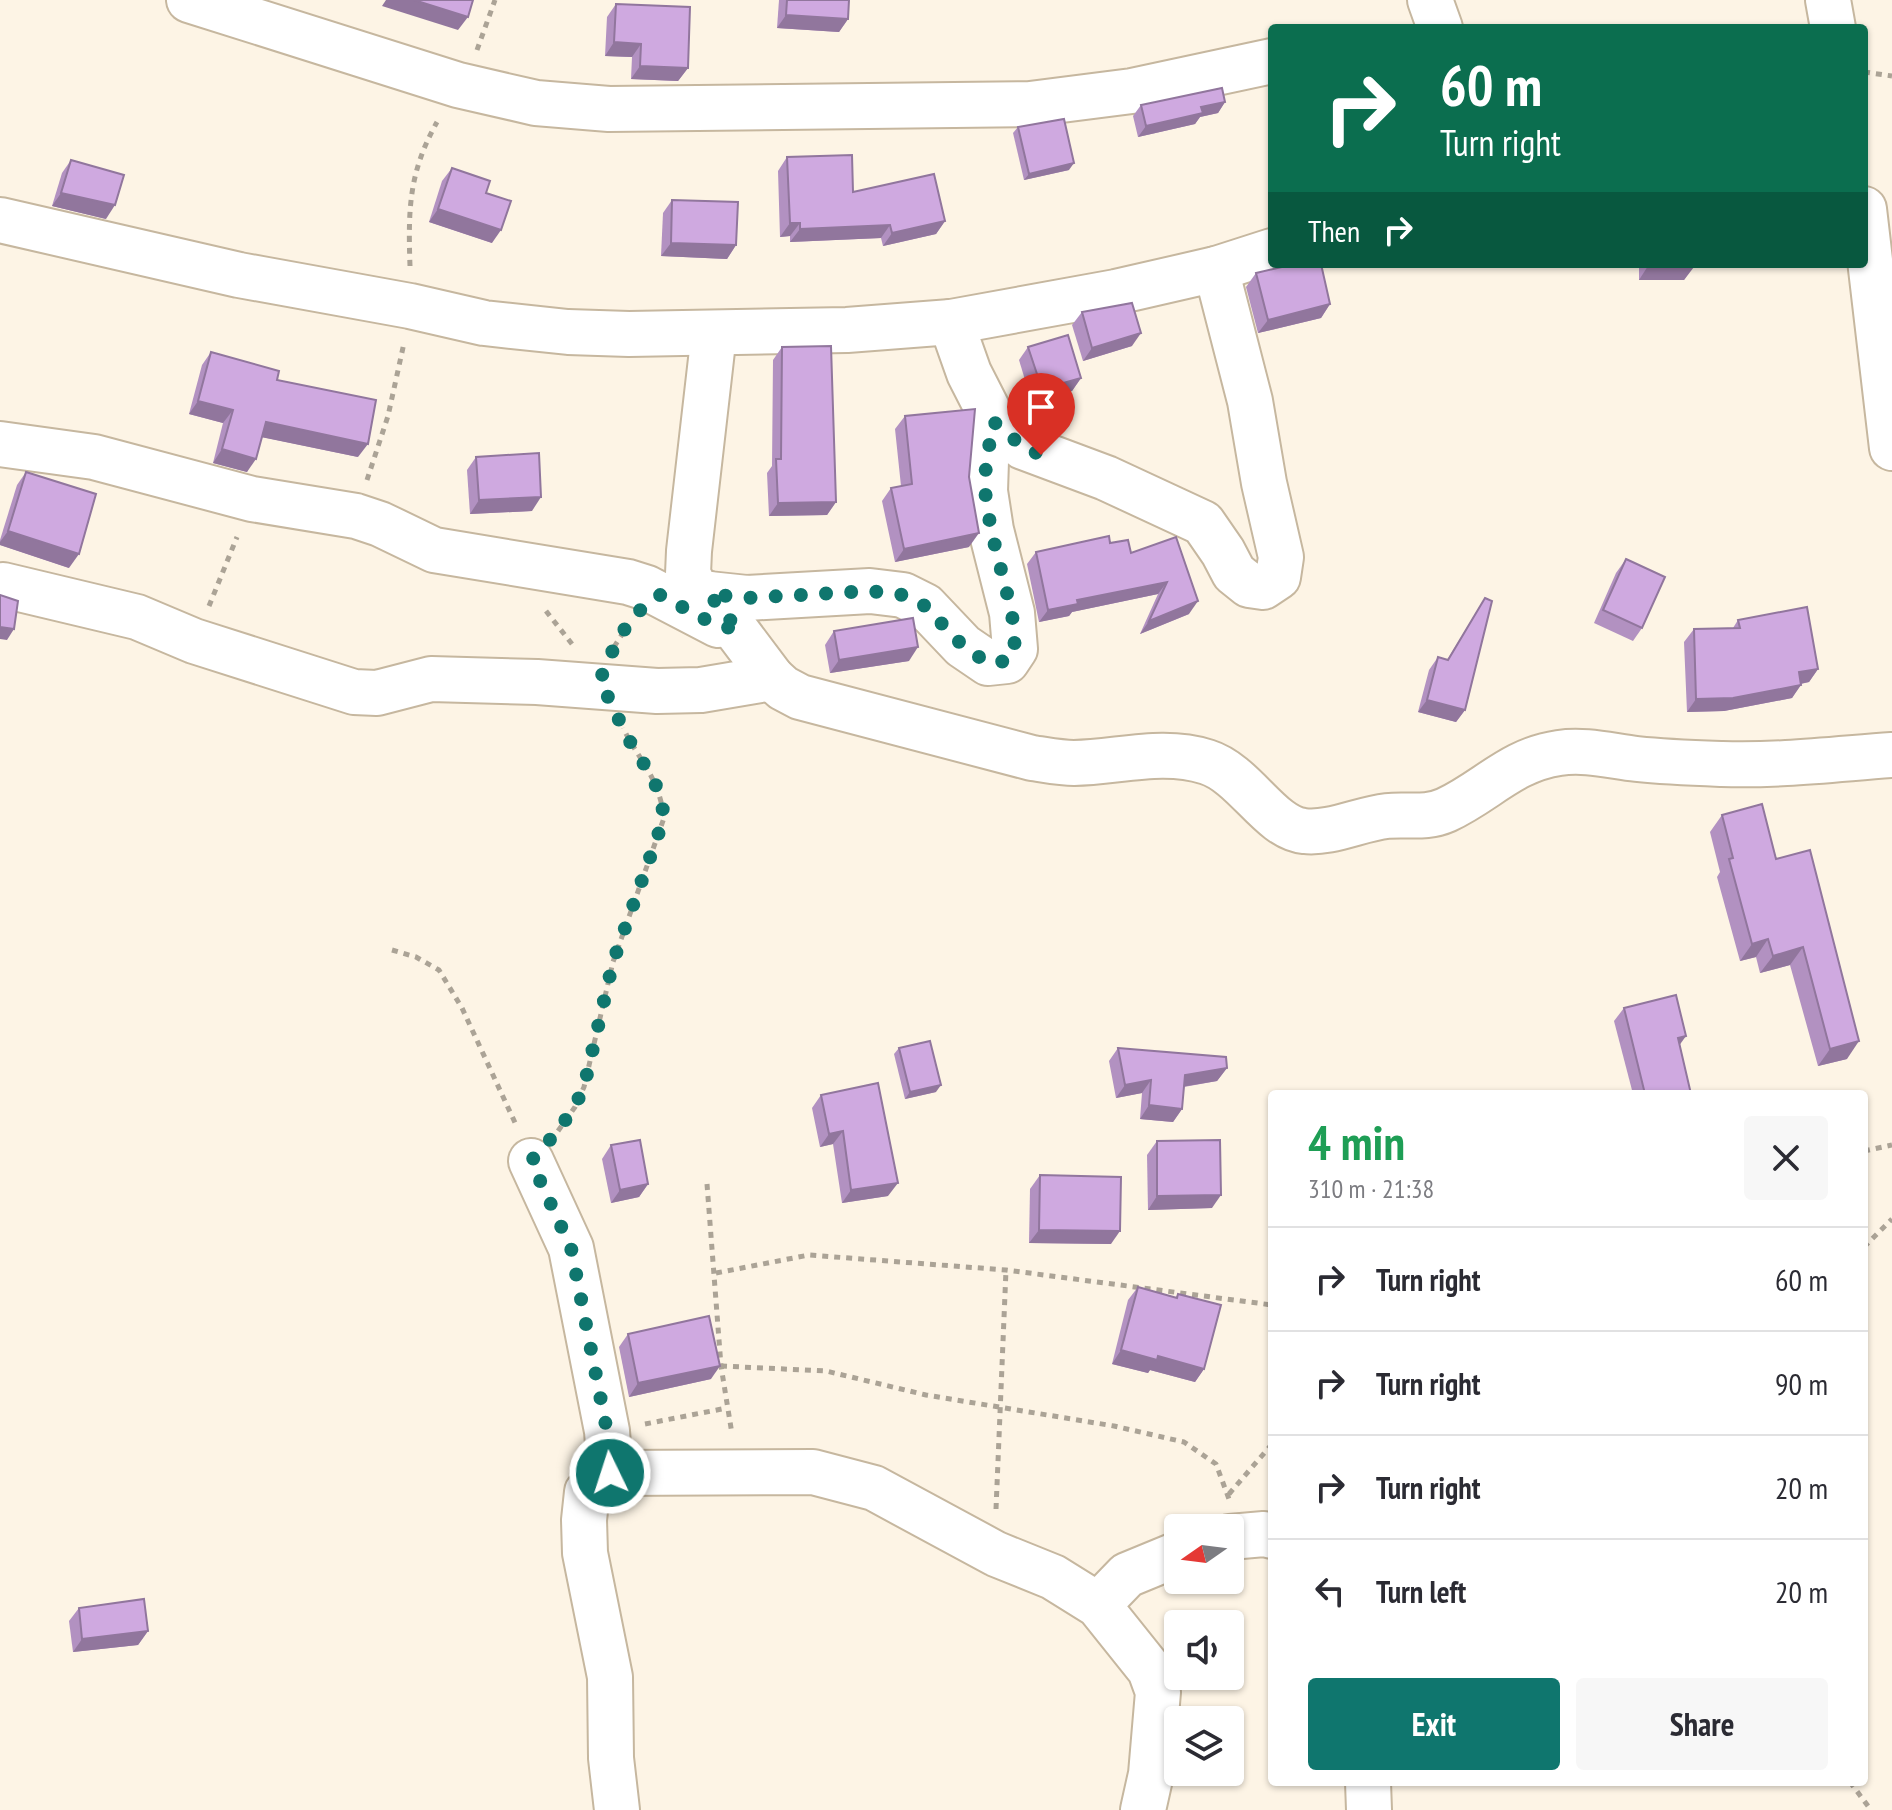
<!DOCTYPE html>
<meta charset="utf-8">
<style>
body{margin:0;font-family:"PT Sans Narrow",sans-serif;background:#f7f7f7;color:#2b2b33;height:100vh;display:flex;flex-direction:column;font-size:30px;white-space:nowrap}
*{box-sizing:border-box;margin:0}
p{font-size:26px;color:#7c7c81}
.icon{flex:none;width:44px;height:44px;fill:none;stroke:currentColor;stroke-width:2;stroke-linecap:round;stroke-linejoin:round}
.map{position:relative;flex:1;overflow:hidden}
.sheet{position:absolute;left:1268px;top:1090px;width:600px;height:696px;display:flex;flex-direction:column;background:#fff;border-radius:8px;box-shadow:0 2px 6px #0004}
.sheet>*{flex:none}
.hud{position:absolute;left:1268px;top:24px;width:600px;height:244px;border-radius:8px;box-shadow:0 2px 6px #0004;background:#0b6e4f;color:#fff;overflow:hidden}
.needle{width:52px;rotate:256deg}
.controls{position:absolute;left:1164px;top:1514px;display:grid;gap:16px}
.controls a{display:grid;place-items:center;width:80px;height:80px;border-radius:8px;background:#fff;box-shadow:0 2px 6px #0004;font-size:40px}
.pin{position:absolute;display:grid;place-items:center;width:68px;height:68px;color:#fff;margin:-82px -34px;border-radius:50% 50% 50% 0;rotate:-45deg;box-shadow:0 0 8px #0007}
.pin .icon{rotate:45deg}
.me{position:absolute;width:88px;margin:-44px;rotate:356deg;stroke-linejoin:round;filter:drop-shadow(0 0 6px #0008)}
.turn{display:flex;align-items:center;gap:28px;height:168px;padding:0 40px;font-size:36px}
.turn .icon{width:104px;height:104px;stroke-width:2.5}
.turn b{display:block;font-size:56px;line-height:68px}
.then{display:flex;align-items:center;height:76px;padding:0 40px;background:#0003;gap:16px;font-size:30px}
.round{display:grid;place-items:center;flex:none;width:84px;height:84px;border-radius:8px;background:#f7f7f7}
.overview{display:flex;align-items:center;justify-content:space-between;height:136px;padding:0 40px}
h1{font-size:48px;font-weight:700;line-height:60px;color:#1e9e55}
.button{display:flex;gap:16px;margin-top:auto;padding:16px 40px}
.button a{flex:1;height:92px;border-radius:8px;background:#0f766e;color:#fff;font-size:32px;font-weight:700;line-height:92px;text-align:center}
.button a+a{background:#f7f7f7;color:#2b2b33}
ul{padding:0;list-style:none}
li{display:flex;align-items:center;gap:24px;height:104px;padding:0 40px;border-top:2px solid #e1e1e2}
li div{flex:1}
li b{display:block;font-size:30px}
li em{font-style:normal}
.map>svg:first-child{display:block}
</style>
<div class="map">
<svg width="1892" height="1810" viewBox="0 0 1892 1810">
<rect width="100%" height="100%" fill="#fdf4e5"/>
<g fill="none" stroke-linecap="round" stroke-linejoin="round">
<defs>
<g id="street">
<polyline points="189,0 458,85 536,103 609,109 1030,104 1132,91 1272,61"/>
<polyline points="1430,0 1440,28"/>
<polyline points="1828,0 1833,28"/>
<polyline points="1864,209 1892,448"/>
<polyline points="0,220 239,275 410,306 484,323 568,332 629,334 847,330 951,322 1116,292 1216,269 1272,251"/>
<polyline points="951,322 969,373 994,422 1023,447 1106,478 1203,523 1223,552 1234,573 1249,585 1263,587 1278,577 1281,557 1264,483 1250,401 1216,269"/>
<polyline points="714,333 689,551 688,574 696,590 709,594 747,598 870,591 903,595 925,606 963,646 988,663 1007,661 1015,649 1012,613 991,530 985,491 986,461 994,422"/>
<polyline points="0,444 94,457 252,499 356,516 380,524 434,550 628,582 647,588 718,625"/>
<polyline points="3,585 137,617 194,641 354,692 377,693 431,679 537,682 657,691 701,690 772,678"/>
<path d="M709,594l63,84 11,10 17,9 232,61c14,2 29,5 42,5 45,-1 89,-15 133,-1 38,12 63,66 97,69 27,3 56,-12 83,-15 21,-2 39,3 59,-6 41,-19 65,-50 113,-57 26,-4 52,3 78,6 28,3 57,4 85,5 56,2 114,-5 170,-9"/>
<polyline points="531,1161 571,1248 607,1431 610,1473 587,1492 584,1520 585,1553 610,1677 611,1758 617,1810"/>
<polyline points="610,1473 813,1472 874,1488 996,1554 1053,1577 1098,1605 1150,1670 1158,1692 1151,1774 1143,1810"/>
<polyline points="1230,1537 1264,1534 1272,1536"/>
<polyline points="1098,1605 1127,1575 1178,1554"/>
<polyline points="1368,1782 1369,1810"/>
</g>
</defs>
<use href="#street" stroke="#c6b79f" stroke-width="48"/>
<g stroke="#aba396" stroke-width="5" stroke-dasharray="6 6" stroke-linecap="butt">
<polyline points="477,50 495,0"/>
<polyline points="1864,72 1892,76"/>
<path d="M410,266c-2,-57 -1,-94 27,-144"/>
<polyline points="367,480 388,416 404,343"/>
<polyline points="209,606 237,537"/>
<polyline points="546,611 572,644"/>
<polyline points="614,647 628,625"/>
<polyline points="392,950 416,957 439,970 462,1008 517,1127"/>
<path d="M558,1131l17,-24 9,-20 29,-125 51,-144c-5,-41 -24,-56 -41,-90"/>
<polyline points="1864,1151 1892,1145"/>
<polyline points="707,1184 721,1366 732,1434"/>
<polyline points="1864,1247 1892,1219"/>
<polyline points="716,1273 809,1255 1006,1270 1272,1305"/>
<polyline points="721,1366 826,1371 926,1395 1114,1426 1184,1442 1216,1464 1229,1499"/>
<polyline points="645,1424 727,1408"/>
<polyline points="1229,1494 1272,1444"/>
<polyline points="996,1509 1006,1270"/>
<polyline points="1850,1782 1871,1810"/>
</g>
<use href="#street" stroke="#fff" stroke-width="44"/>
</g>
<g fill="#b291c1">
<polygon points="779,0 849,0 848,19 839,32 777,28"/>
<polygon points="616,4 688,68 678,81 631,79 632,57 605,56 607,17"/>
<polygon points="1225,102 1218,113 1200,117 1195,124 1138,137 1133,116 1141,105"/>
<polygon points="1018,127 1069,170 1024,180 1013,133"/>
<polygon points="787,157 853,192 945,221 936,234 883,246 881,238 790,242 790,236 780,237 778,171"/>
<polygon points="71,160 106,219 52,206 62,173"/>
<polygon points="452,168 486,193 492,243 429,222 442,181"/>
<polygon points="672,200 736,245 727,259 661,256 663,213"/>
<polygon points="1639,264 1694,264 1684,280 1639,280"/>
<polygon points="1256,273 1330,304 1321,318 1258,333 1246,287"/>
<polygon points="1082,312 1132,346 1083,361 1072,325"/>
<polygon points="782,347 836,502 827,515 769,516 767,473 772,466 773,360"/>
<polygon points="1028,347 1081,378 1072,391 1032,403 1019,360"/>
<polygon points="211,352 277,380 358,457 262,437 247,472 213,463 223,423 189,414 202,365"/>
<polygon points="905,416 969,477 969,547 895,562 882,501 891,488 901,486 895,429"/>
<polygon points="476,457 532,511 470,514 467,470"/>
<polygon points="26,472 69,568 0,545 0,540 17,485"/>
<polygon points="1176,537 1189,614 1140,634 1158,594 1072,612 1069,616 1039,622 1027,564 1036,552 1110,543 1131,553"/>
<polygon points="1626,559 1642,628 1633,641 1594,623 1616,573"/>
<polygon points="1485,598 1465,710 1456,722 1418,712 1429,670 1438,657 1447,660"/>
<polygon points="1738,620 1818,669 1809,682 1801,684 1792,698 1724,711 1687,712 1684,642 1694,629 1733,628"/>
<polygon points="834,631 909,661 830,673 825,645"/>
<polygon points="1722,815 1776,859 1847,1059 1818,1066 1790,965 1760,973 1756,957 1740,961 1717,877 1720,872 1710,832"/>
<polygon points="1624,1008 1680,1045 1691,1094 1633,1094 1614,1021"/>
<polygon points="899,1048 936,1092 905,1099 894,1054"/>
<polygon points="1118,1048 1227,1068 1217,1081 1184,1087 1182,1109 1173,1122 1140,1119 1142,1093 1116,1098 1109,1061"/>
<polygon points="821,1095 888,1196 842,1203 833,1144 820,1147 812,1108"/>
<polygon points="1157,1141 1212,1208 1148,1210 1147,1155"/>
<polygon points="611,1145 648,1184 639,1197 611,1203 602,1159"/>
<polygon points="1040,1175 1111,1244 1029,1243 1030,1189"/>
<polygon points="1138,1287 1175,1298 1178,1294 1204,1369 1195,1382 1150,1370 1148,1373 1112,1364 1128,1300"/>
<polygon points="628,1334 711,1379 629,1397 619,1347"/>
<polygon points="79,1608 148,1631 138,1645 73,1652 69,1621"/>
</g>
<g fill="#91769d">
<polygon points="386,0 414,0 468,17 458,30 382,6"/>
<polygon points="786,15 848,19 839,32 777,28"/>
<polygon points="614,42 641,44 632,57 605,56"/>
<polygon points="640,66 688,68 678,81 631,79"/>
<polygon points="1225,102 1218,113 1200,117 1195,124 1138,137 1146,126 1201,107"/>
<polygon points="1074,163 1069,170 1024,180 1029,174"/>
<polygon points="61,193 115,205 106,219 52,206"/>
<polygon points="438,209 501,230 492,243 429,222"/>
<polygon points="945,221 936,234 883,246 892,233"/>
<polygon points="790,223 800,223 790,236 780,237"/>
<polygon points="890,225 881,238 790,242 800,229"/>
<polygon points="671,243 736,245 727,259 661,256"/>
<polygon points="1648,266 1694,267 1684,280 1639,280"/>
<polygon points="1330,304 1321,318 1258,333 1268,320"/>
<polygon points="1141,333 1132,346 1083,361 1092,348"/>
<polygon points="1081,378 1072,391 1032,403 1042,389"/>
<polygon points="198,401 233,410 223,423 189,414"/>
<polygon points="266,422 368,444 358,457 256,436"/>
<polygon points="222,449 256,459 247,472 213,463"/>
<polygon points="541,497 532,511 470,514 479,500"/>
<polygon points="836,502 827,515 769,516 778,503"/>
<polygon points="8,531 79,554 69,568 0,545 0,542"/>
<polygon points="979,533 969,547 895,562 904,549"/>
<polygon points="1167,582 1158,594 1072,612 1069,616 1039,622 1048,610 1077,600"/>
<polygon points="1198,601 1189,614 1140,634 1149,621"/>
<polygon points="0,627 14,629 7,640 0,639"/>
<polygon points="918,647 909,661 830,673 839,660"/>
<polygon points="1818,669 1809,682 1789,686 1799,672"/>
<polygon points="1801,685 1792,698 1724,711 1687,712 1696,699"/>
<polygon points="1427,700 1465,710 1456,722 1418,712"/>
<polygon points="1768,939 1756,957 1740,961 1752,944"/>
<polygon points="1803,947 1790,965 1760,973 1773,956"/>
<polygon points="1686,1036 1676,1050 1678,1038"/>
<polygon points="1859,1041 1847,1059 1818,1066 1830,1049"/>
<polygon points="1227,1068 1217,1081 1175,1088 1185,1075"/>
<polygon points="1151,1080 1142,1093 1116,1098 1125,1085"/>
<polygon points="941,1085 936,1092 905,1099 910,1092"/>
<polygon points="1149,1105 1182,1109 1173,1122 1140,1119"/>
<polygon points="843,1131 833,1144 820,1147 829,1134"/>
<polygon points="898,1183 888,1196 842,1203 851,1190"/>
<polygon points="648,1184 639,1197 611,1203 620,1190"/>
<polygon points="1221,1195 1212,1208 1148,1210 1157,1196"/>
<polygon points="1039,1230 1120,1231 1111,1244 1029,1243"/>
<polygon points="1121,1350 1158,1356 1204,1369 1195,1382 1150,1370 1148,1373 1112,1364"/>
<polygon points="720,1366 711,1379 629,1397 638,1383"/>
<polygon points="148,1631 138,1645 73,1652 82,1639"/>
</g>
<g fill="#cfa9e0" stroke="#91769d" stroke-width="2">
<polygon points="414,0 473,0 468,17"/>
<polygon points="787,0 849,0 848,19 786,15"/>
<polygon points="616,4 690,7 688,68 640,66 641,44 614,42"/>
<polygon points="1222,88 1225,102 1201,107 1203,113 1146,126 1141,105"/>
<polygon points="1064,119 1074,163 1029,174 1018,127"/>
<polygon points="852,155 853,192 934,174 945,221 892,233 890,225 800,229 800,223 790,223 787,157"/>
<polygon points="71,160 124,175 115,205 61,193"/>
<polygon points="452,168 490,181 486,193 511,201 501,230 438,209"/>
<polygon points="672,200 738,202 736,245 671,243"/>
<polygon points="1295,264 1321,264 1330,304 1268,320 1256,273"/>
<polygon points="1648,264 1694,264 1694,267 1648,266"/>
<polygon points="1132,303 1141,333 1092,348 1082,312"/>
<polygon points="1068,335 1081,378 1042,389 1028,347"/>
<polygon points="831,346 836,502 778,503 776,459 781,459 782,347"/>
<polygon points="211,352 279,371 277,380 376,400 368,444 266,422 256,459 222,449 233,410 198,401"/>
<polygon points="975,409 969,477 979,533 904,549 891,488 912,484 905,416"/>
<polygon points="539,453 541,497 479,500 476,457"/>
<polygon points="26,472 96,494 79,554 8,531"/>
<polygon points="1109,536 1110,543 1128,540 1131,553 1176,537 1198,601 1149,621 1167,582 1077,600 1078,604 1048,610 1036,552"/>
<polygon points="1626,559 1665,577 1642,628 1603,610"/>
<polygon points="0,595 18,601 14,629 0,627"/>
<polygon points="1485,598 1492,601 1465,710 1427,700 1438,657 1448,660"/>
<polygon points="1807,607 1818,669 1799,672 1801,685 1733,698 1696,699 1694,629 1740,628 1738,620"/>
<polygon points="913,618 918,647 839,660 834,631"/>
<polygon points="1762,804 1776,859 1810,850 1859,1041 1830,1049 1803,947 1773,956 1768,939 1752,944 1729,859 1733,858 1722,815"/>
<polygon points="1676,995 1686,1036 1678,1038 1691,1094 1645,1094 1624,1008"/>
<polygon points="930,1041 941,1085 910,1092 899,1048"/>
<polygon points="1118,1048 1226,1057 1227,1068 1185,1075 1182,1109 1149,1105 1151,1080 1125,1085"/>
<polygon points="878,1083 898,1183 851,1190 843,1131 829,1134 821,1095"/>
<polygon points="640,1140 648,1184 620,1190 611,1145"/>
<polygon points="1220,1140 1221,1195 1157,1196 1157,1141"/>
<polygon points="1040,1175 1121,1177 1120,1231 1039,1230"/>
<polygon points="1138,1287 1177,1298 1178,1294 1221,1305 1204,1369 1158,1356 1157,1360 1121,1350"/>
<polygon points="709,1316 720,1366 638,1383 628,1334"/>
<polygon points="144,1599 148,1631 82,1639 79,1608"/>
</g>
<g fill="none" stroke-linecap="round" stroke-linejoin="round">
<path stroke="#0f766e" stroke-width="14" stroke-dasharray="0 25.2" d="M610,1473l-3,-42 -36,-183 -40,-87c21,-23 40,-44 53,-74l29,-125 51,-144c-5,-40 -18,-47 -36,-80 -10,-18 -17,-39 -29,-56l18,-41 17,-26 26,-20 50,27 29,9 -30,-37 38,4 123,-7 33,4 22,11 38,40 25,17 19,-2 8,-12 -3,-36 -21,-83 -6,-39 1,-30 8,-39 29,25 18,8"/>
</g>
</svg>
<div class="controls">
<a><svg class="needle" viewBox="-14 -14 28 28"><path d="M0-13l5 13h-10z" fill="#e53935"/><path d="M0 13l5-13h-10z" fill="#7c7c81"/></svg></a>
<a><svg class="icon" aria-label="sound" viewBox="0 0 24 24"><path d="M4 9h4l5-4v14l-5-4H4zM17 9q2 3 0 6"/></svg></a>
<a><svg class="icon" aria-label="layers" viewBox="0 0 24 24"><path d="M12 4l9 5-9 5-9-5zM3 14l9 5 9-5"/></svg></a>
</div>
<div class="pin" style="left:1041px;top:455px;background:#d93025"><svg class="icon" aria-label="arrive" viewBox="0 0 24 24"><path d="M6 21V4h12l-3 4 3 4H6"/></svg></div>
<svg class="me" style="left:610px;top:1473px" viewBox="-20 -20 40 40"><circle r="17" fill="#0f766e" stroke="#fff" stroke-width="3"/><path d="M0-11L8 9 0 5-8 9z" fill="#fff"/></svg>
<div class="hud">
<div class="turn"><svg class="icon" aria-label="right" viewBox="0 0 24 24"><path d="M7 20v-9h11M14 6l5 5-5 5"/></svg><div><b>60 m</b>Turn right</div></div>
<div class="then">Then<svg class="icon" aria-label="right" viewBox="0 0 24 24"><path d="M7 20v-9h11M14 6l5 5-5 5"/></svg></div>
</div>
<section class="sheet">
<div class="overview"><div><h1>4 min</h1><p>310 m · 21:38</p></div><a class="round"><svg class="icon" aria-label="close" viewBox="0 0 24 24"><path d="M6 6l12 12M18 6L6 18"/></svg></a></div>
<ul>
<li><svg class="icon" aria-label="right" viewBox="0 0 24 24"><path d="M7 20v-9h11M14 6l5 5-5 5"/></svg><div><b>Turn right</b></div><em>60 m</em></li>
<li><svg class="icon" aria-label="right" viewBox="0 0 24 24"><path d="M7 20v-9h11M14 6l5 5-5 5"/></svg><div><b>Turn right</b></div><em>90 m</em></li>
<li><svg class="icon" aria-label="right" viewBox="0 0 24 24"><path d="M7 20v-9h11M14 6l5 5-5 5"/></svg><div><b>Turn right</b></div><em>20 m</em></li>
<li><svg class="icon" aria-label="left" viewBox="0 0 24 24"><path d="M17 20v-9H6M10 6l-5 5 5 5"/></svg><div><b>Turn left</b></div><em>20 m</em></li>
</ul>
<div class="button"><a>Exit</a><a>Share</a></div>
</section>
</div>
